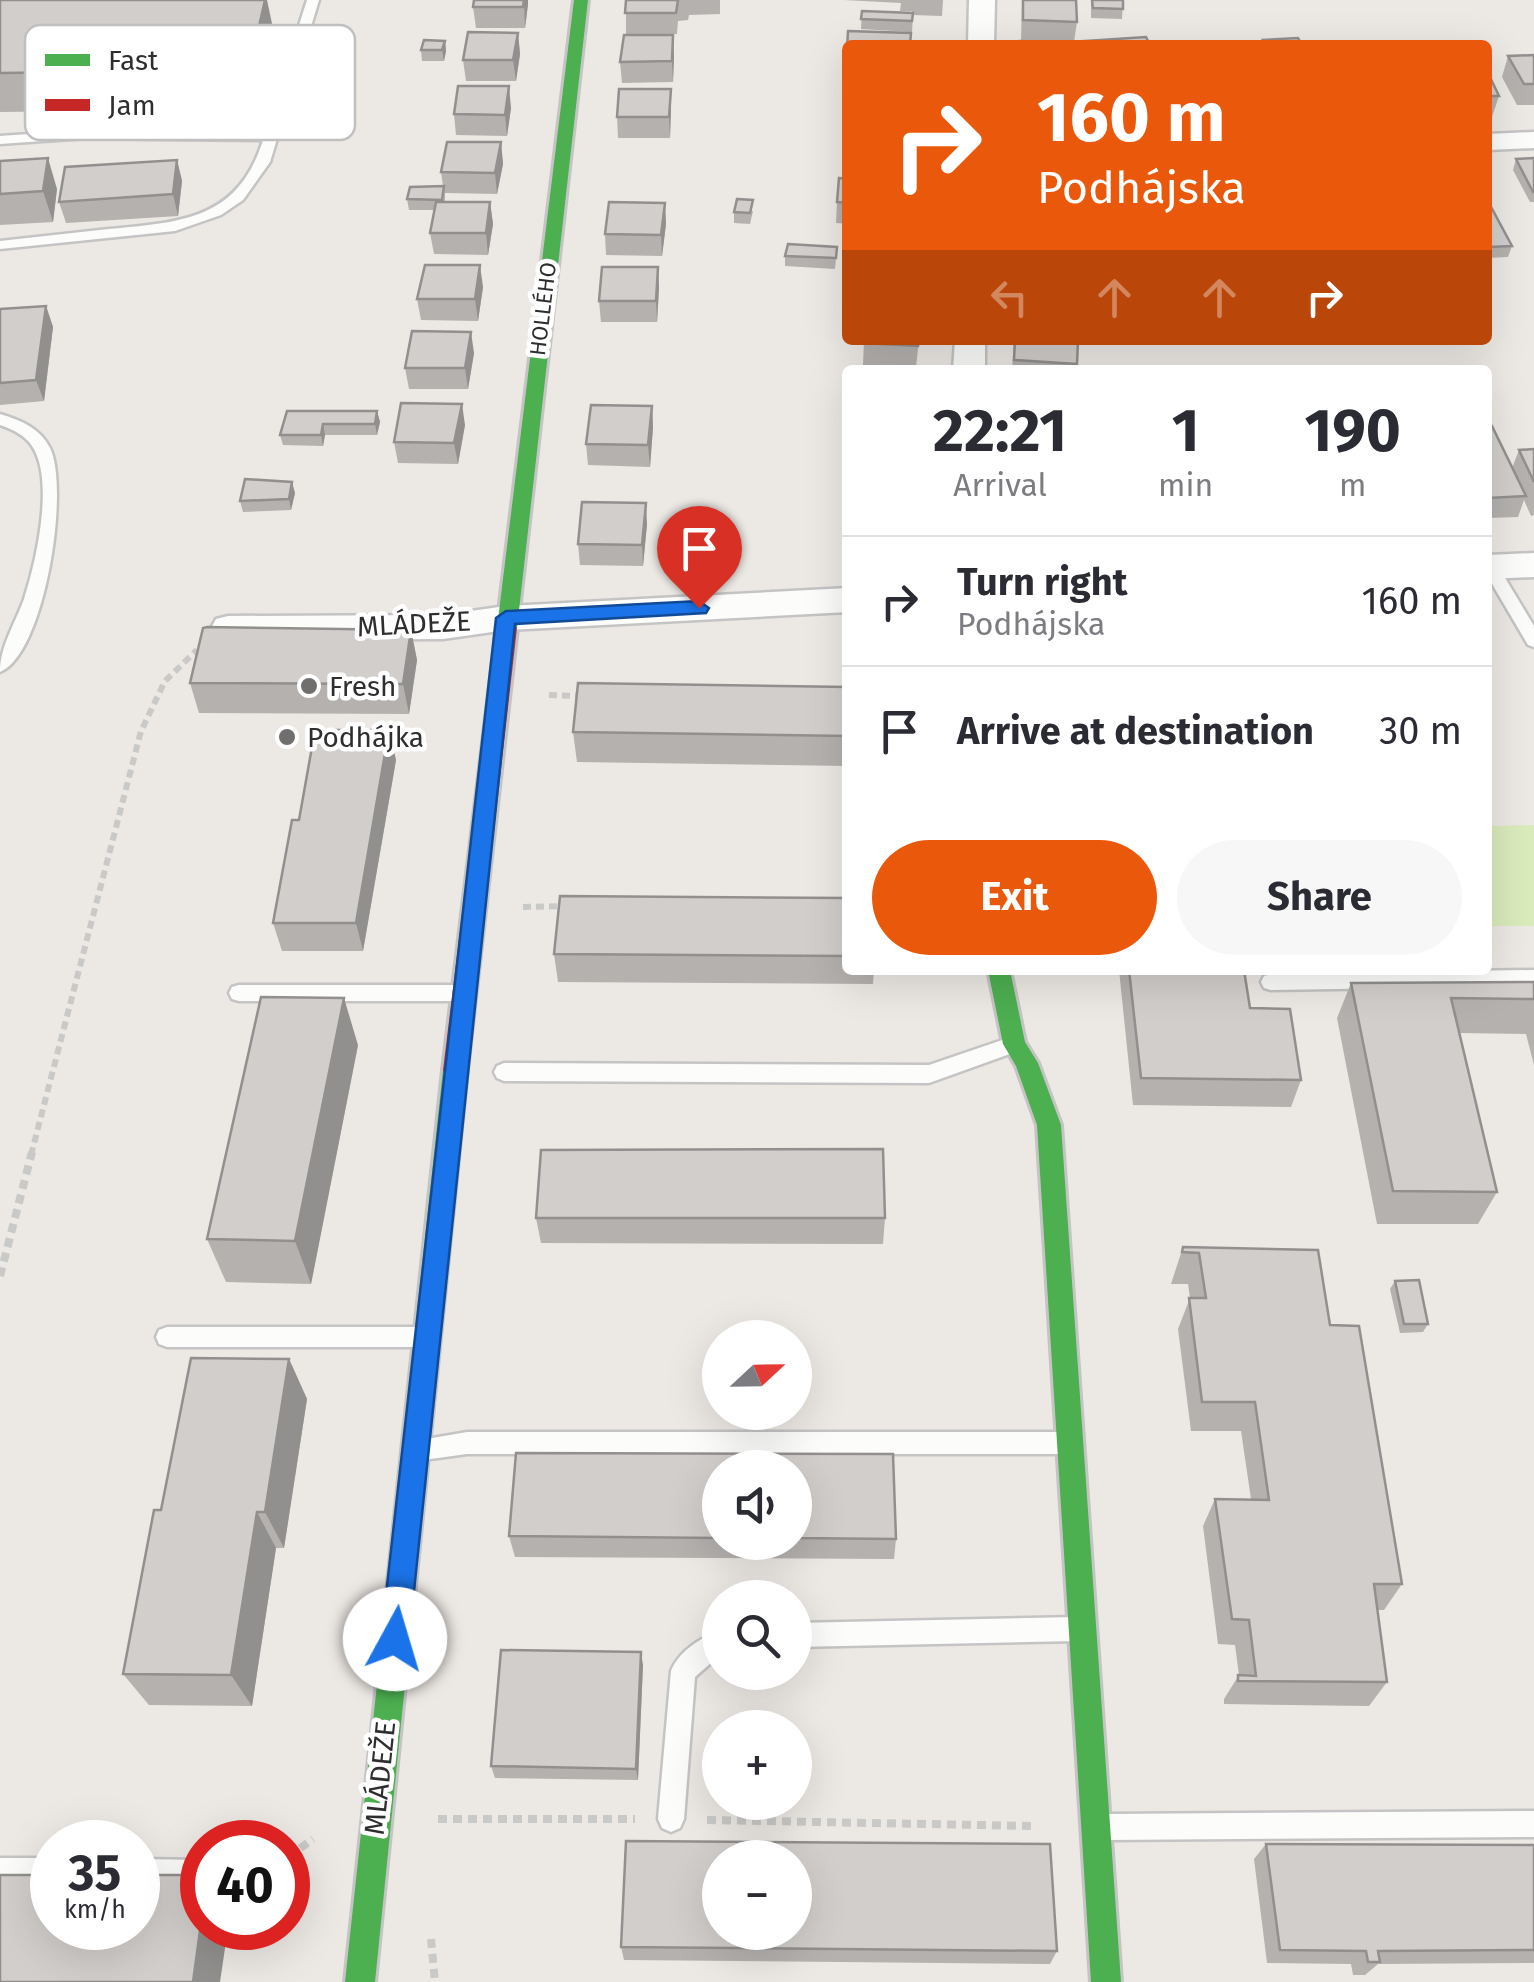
<!DOCTYPE html>
<meta charset="utf-8">
<style>
body{margin:0;font-family:"Fira Sans",sans-serif;background:#f7f7f7;color:#2b2b33;height:100vh;display:flex;flex-direction:column;font-size:38px;white-space:nowrap}
*{box-sizing:border-box;margin:0}
p{font-size:32px;color:#7c7c81}
.icon{flex:none;width:55px;height:55px;fill:none;stroke:currentColor;stroke-width:2;stroke-linecap:round;stroke-linejoin:round}
.map{position:relative;flex:1;overflow:hidden}
.panel{position:absolute;left:842px;top:365px;width:650px;height:610px;display:flex;flex-direction:column;background:#fff;border-radius:10px;box-shadow:0 10px 40px #0002}
.panel>*{flex:none}
.banner{position:absolute;left:842px;top:40px;width:650px;height:305px;border-radius:10px;box-shadow:0 10px 40px #0002;background:#ea580c;color:#fff;overflow:hidden}
.needle{width:65px;rotate:68deg}
.controls{position:absolute;left:702px;top:1320px;display:grid;gap:20px}
.controls a{display:grid;place-items:center;width:110px;height:110px;border-radius:50%;background:#fff;box-shadow:0 10px 40px #0002;font-size:50px}
.speed{position:absolute;left:30px;top:1820px;display:flex;gap:20px;font-size:50px;font-weight:700;text-align:center}
.speed>*{display:grid;place-content:center;width:130px;height:130px;border-radius:50%;background:#fff;box-shadow:0 10px 40px #0002;line-height:1}
.speed small{font-size:25px;font-weight:400}
.speed .limit{border:15px solid #d22;background:#fff;color:#111}
.pin{position:absolute;display:grid;place-items:center;width:85px;height:85px;color:#fff;margin:-102px -42px;border-radius:50% 50% 50% 0;rotate:-45deg;box-shadow:0 0 10px #0007}
.pin .icon{rotate:45deg}
.me{position:absolute;width:110px;margin:-55px;rotate:6deg;stroke-linejoin:round;filter:drop-shadow(0 0 8px #0008)}
.turn{display:flex;align-items:center;gap:35px;height:210px;padding:0 30px;font-size:45px}
.turn .icon{width:130px;height:130px;stroke-width:2.5}
.turn b{display:block;font-size:70px;line-height:85px}
.lanes{display:flex;align-items:center;height:95px;padding:0 30px;background:#0003;justify-content:center;gap:50px;direction:ltr}
.lanes .off{opacity:.35}
.eta{display:flex;justify-content:space-evenly;align-items:center;height:170px;text-align:center}
.eta b{font-size:60px;font-weight:700;line-height:70px}
.action{display:flex;gap:20px;margin-top:auto;padding:20px 30px}
.action a{flex:1;height:115px;border-radius:60px;background:#ea580c;color:#fff;font-size:40px;font-weight:700;line-height:115px;text-align:center}
.action a+a{background:#f7f7f7;color:#2b2b33}
ul{padding:0;list-style:none}
li{display:flex;align-items:center;gap:30px;height:130px;padding:0 30px;border-top:2px solid #e1e1e2}
li div{flex:1}
li b{display:block;font-size:38px}
li em{font-style:normal}
.map>svg:first-child{display:block}
</style>
<div class="map">
<svg width="1534" height="1982" viewBox="0 0 1534 1982">
<rect width="100%" height="100%" fill="#ece8e4"/>
<polygon fill="#d9eabb" points="1534,825 1534,926 1488,926 1488,826"/>
<g fill="none" stroke-linecap="round" stroke-linejoin="round">
<defs>
<g id="lane">
<path d="M307,0h12l-49,162 -27,38 -22,15 -46,16 -175,18v-8c36,-4 72,-8 109,-12 72,-7 129,-9 154,-89l-177,-2 -86,6v-8l86,-6 179,2z"/>
<path d="M0,414c20,6 40,14 50,34 20,41 -5,206 -50,224 0,-26 15,-48 24,-73 12,-37 31,-119 8,-153 -7,-11 -20,-17 -32,-21z"/>
<polygon points="1488,562 1496,563 1534,626 1534,647 1528,645 1488,577"/>
<polygon points="1534,970 1534,986 1271,990 1264,988 1261,982 1264,976 1271,974"/>
<polygon points="239,985 464,985 471,987 474,993 471,999 464,1001 239,1001 232,999 229,993 232,987"/>
<polygon points="1014,1036 1021,1038 1024,1044 1021,1050 929,1083 504,1081 497,1078 494,1072 497,1066 504,1063 929,1065"/>
<polygon points="167,1327 421,1327 429,1330 432,1337 429,1344 421,1347 167,1347 159,1344 156,1337 159,1330"/>
<polygon points="467,1432 1064,1432 1072,1435 1076,1443 1072,1451 1064,1454 467,1454 423,1460 415,1457 411,1449 415,1441"/>
<polygon points="1076,1617 1085,1620 1088,1629 1085,1638 1076,1641 795,1647 795,1623"/>
<path d="M720,1631v24l-25,22 -11,142 -4,9 -9,4 -9,-4 -4,-9 13,-148c8,-20 29,-33 49,-40z"/>
<polygon points="1534,1811 1534,1837 1108,1840 1099,1836 1095,1827 1099,1818 1108,1814"/>
<rect x="0" y="1858" width="52" height="26"/>
<polygon points="138,1859 202,1860 202,1886 138,1885"/>
</g>
<g id="street">
<polygon points="969,0 995,0 994,45 968,45"/>
<polygon points="1534,132 1534,148 1488,150 1488,134"/>
<polygon points="955,340 985,340 985,370 953,370"/>
<polygon points="1534,553 1534,577 1488,579 1488,555"/>
<polygon points="848,588 848,612 506,630 443,639 228,640 216,637 211,628 216,619 228,616 443,615 506,606"/>
</g>
<g id="fast">
<polygon points="574,0 588,0 517,628 507,635 497,628"/>
<polygon points="988,970 1010,970 1025,1042 1038,1063 1061,1125 1121,1982 1091,1982 1037,1125 1016,1066 1003,1044"/>
<polygon points="455,1060 463,1063 467,1070 375,1982 345,1982 443,1070 447,1063"/>
</g>
<polygon id="jam" points="507,621 517,628 467,1070 463,1077 455,1080 447,1077 443,1070 497,628"/>
</defs>
<use href="#lane" stroke="#c5c4c5" stroke-width="5"/>
<use href="#street" stroke="#c5c4c5" stroke-width="5"/>
<use href="#fast" stroke="#c5c4c5" stroke-width="6"/>
<use href="#jam" stroke="#c5c4c5" stroke-width="6"/>
<g stroke="#c9c9c8" stroke-width="6" stroke-dasharray="8 5" stroke-linecap="butt">
<polyline points="549,695 581,696"/>
<polyline points="523,907 566,906"/>
<polyline points="31,1155 141,731 165,681 197,650"/>
</g>
<g stroke="#c9c9c8" stroke-width="8" stroke-dasharray="9 6" stroke-linecap="butt">
<polyline points="0,1276 32,1152"/>
<polyline points="438,1819 635,1819"/>
<polyline points="707,1820 1035,1826"/>
<polyline points="288,1857 313,1839"/>
<polyline points="288,1891 306,1904"/>
<polyline points="431,1939 435,1982"/>
</g>
<use href="#lane" fill="#fcfcfb" fill-rule="evenodd"/>
<use href="#street" fill="#fcfcfb" fill-rule="evenodd"/>
<use href="#fast" fill="#4caf50" fill-rule="evenodd"/>
<use href="#jam" fill="#c62828" fill-rule="evenodd"/>
</g>
<g fill="#b4b1af" fill-rule="evenodd">
<polygon points="0,0 274,33 258,109 0,112"/>
<polygon points="626,0 720,0 720,14 689,15 688,20 678,21 677,34 626,34"/>
<polygon points="844,0 943,0 942,16 913,15 912,32 861,29 862,11 912,13 912,11 900,11 901,3"/>
<polygon points="1022,0 1077,22 1074,42 1150,45 1071,45 1071,43 1021,41"/>
<polygon points="1091,0 1123,0 1122,19 1091,18"/>
<polygon points="528,4 525,28 476,28 473,7"/>
<polygon points="518,33 520,54 516,81 466,81 463,60"/>
<polygon points="445,41 446,51 444,61 422,61 421,50"/>
<polygon points="1534,55 1534,105 1517,105 1502,77 1508,56"/>
<polygon points="674,56 673,82 622,83 620,62"/>
<polygon points="1488,73 1499,96 1492,117 1488,117"/>
<polygon points="671,89 670,138 618,138 617,117"/>
<polygon points="511,108 507,136 456,135 454,114"/>
<polygon points="501,142 503,164 497,194 445,193 445,202 490,202 493,224 488,255 434,254 430,233 435,210 409,210 407,199 443,186 441,172"/>
<polygon points="1534,158 1534,202 1530,202 1513,170 1516,159"/>
<polygon points="177,160 182,181 178,216 66,223 59,202"/>
<polygon points="0,161 57,189 53,222 0,225"/>
<polygon points="848,179 848,224 836,223 837,202"/>
<polygon points="665,203 666,224 662,256 606,255 605,234"/>
<polygon points="1488,205 1512,246 1508,257 1488,258"/>
<polygon points="753,211 750,224 734,223 734,212"/>
<polygon points="785,256 836,258 835,269 785,266"/>
<polygon points="658,267 659,288 657,322 601,322 599,301"/>
<polygon points="483,287 478,321 421,320 417,299"/>
<polygon points="46,306 53,327 44,401 0,405 0,309"/>
<polygon points="864,340 919,340 916,367 863,365"/>
<polygon points="1014,340 1078,340 1076,370 1012,370"/>
<polygon points="474,353 468,389 409,389 405,368"/>
<polygon points="652,406 653,427 650,467 588,465 586,444"/>
<polygon points="377,411 380,422 377,435 325,435 323,446 283,445 280,435"/>
<polygon points="465,425 458,464 398,463 394,442"/>
<polygon points="1488,427 1512,468 1519,450 1534,449 1534,515 1531,516 1524,500 1518,517 1488,518"/>
<polygon points="295,493 291,510 243,512 240,501"/>
<polygon points="647,524 643,566 580,565 578,544"/>
<polygon points="411,630 417,660 409,714 199,713 190,683"/>
<polygon points="848,687 848,766 577,762 573,732"/>
<polygon points="389,730 396,760 363,951 282,951 273,923 299,820"/>
<polygon points="848,898 848,970 874,970 873,984 558,982 554,954"/>
<polygon points="1119,970 1244,970 1250,1008 1301,1080 1291,1107 1133,1105"/>
<polygon points="1534,982 1534,1065 1526,1034 1459,1033 1497,1192 1478,1224 1377,1224 1337,1018 1351,983"/>
<polygon points="358,1045 311,1284 226,1282 207,1239"/>
<polygon points="536,1218 885,1218 883,1244 541,1243"/>
<polygon points="1183,1247 1318,1250 1330,1325 1402,1584 1384,1610 1377,1610 1387,1682 1369,1706 1224,1704 1224,1699 1239,1675 1235,1645 1218,1644 1203,1526 1215,1499 1251,1499 1241,1431 1191,1431 1178,1329 1190,1298 1188,1284 1171,1284"/>
<polygon points="1395,1281 1428,1324 1423,1332 1400,1333 1390,1289"/>
<polygon points="289,1359 307,1399 284,1548 276,1548 252,1706 149,1705 123,1674 161,1510"/>
<path d="M516,1453l377,1 3,85 -2,20 -379,-2 -6,-21zM720,1468h75v74h-75z"/>
<polygon points="643,1665 638,1780 495,1778 491,1766"/>
<polygon points="1266,1844 1534,1845 1534,1963 1378,1964 1365,1975 1353,1975 1351,1964 1267,1963 1254,1859"/>
<polygon points="621,1947 1057,1951 1050,1964 624,1960"/>
</g>
<g fill="#92908e">
<polygon points="265,0 267,0 274,33 258,109 249,70"/>
<polygon points="524,0 528,0 528,4 525,28"/>
<polygon points="518,33 520,54 516,81 513,60"/>
<polygon points="673,35 674,56 673,82 672,61"/>
<polygon points="445,41 446,51 444,61 442,50"/>
<polygon points="509,86 511,108 507,136 505,115"/>
<polygon points="671,89 671,110 670,138 669,117"/>
<polygon points="501,142 503,164 497,194 495,173"/>
<polygon points="48,158 57,189 53,222 43,191"/>
<polygon points="177,160 182,181 178,216 173,194"/>
<polygon points="490,202 493,224 488,255 486,233"/>
<polygon points="665,203 666,224 662,256 661,235"/>
<polygon points="480,265 483,287 478,321 475,299"/>
<polygon points="658,267 659,288 657,322 656,301"/>
<polygon points="46,306 53,327 44,401 36,380"/>
<polygon points="471,332 474,353 468,389 465,368"/>
<polygon points="462,404 465,425 458,464 454,443"/>
<polygon points="652,406 653,427 650,467 648,445"/>
<polygon points="377,411 380,422 377,435 375,424"/>
<polygon points="323,424 325,435 323,446 321,435"/>
<polygon points="292,482 295,493 291,510 289,499"/>
<polygon points="646,503 647,524 643,566 642,545"/>
<polygon points="411,630 417,660 409,714 403,684"/>
<polygon points="389,730 396,760 363,951 356,923"/>
<polygon points="344,998 358,1045 311,1284 295,1241"/>
<polygon points="289,1359 307,1399 284,1548 265,1512"/>
<polygon points="257,1512 276,1548 252,1706 231,1675"/>
<polygon points="641,1652 643,1665 638,1780 636,1769"/>
<polygon points="202,1916 202,1928 228,1928 220,1982 193,1982"/>
</g>
<g fill="#d1cecb" stroke="#92908e" stroke-width="2.5" fill-rule="evenodd">
<polygon points="0,0 265,0 249,70 0,73"/>
<polygon points="474,0 524,0 523,7 473,7"/>
<polygon points="626,0 678,0 676,13 625,13"/>
<polygon points="1023,0 1076,0 1077,22 1023,20"/>
<polygon points="1092,0 1123,0 1123,9 1093,8"/>
<polygon points="862,11 913,13 912,21 861,19"/>
<polygon points="848,31 911,33 910,45 848,45 847,49"/>
<polygon points="468,32 518,33 513,60 463,60"/>
<polygon points="624,35 673,35 672,61 620,62"/>
<polygon points="1146,37 1150,45 1072,45 1071,42"/>
<polygon points="1298,38 1302,45 1266,45 1263,40"/>
<polygon points="424,40 445,41 442,50 421,50"/>
<polygon points="1020,41 1064,43 1064,45 1020,45"/>
<polygon points="1534,55 1534,84 1524,84 1508,56"/>
<polygon points="1488,73 1499,96 1488,96"/>
<polygon points="458,86 509,86 505,115 454,114"/>
<polygon points="619,89 671,89 669,117 617,117"/>
<polygon points="447,142 501,142 495,173 441,172"/>
<polygon points="48,158 43,191 0,194 0,161"/>
<polygon points="1534,158 1534,192 1533,192 1516,159"/>
<polygon points="177,160 173,194 59,202 65,167"/>
<polygon points="839,178 848,179 848,203 837,202"/>
<polygon points="444,186 442,200 407,199 410,187"/>
<polygon points="737,199 753,200 750,213 734,212"/>
<polygon points="436,202 490,202 486,233 430,233"/>
<polygon points="609,202 665,203 661,235 605,234"/>
<polygon points="1488,205 1490,205 1512,246 1488,247"/>
<polygon points="788,244 837,247 836,258 785,256"/>
<polygon points="425,265 480,265 475,299 417,299"/>
<polygon points="602,267 658,267 656,301 599,301"/>
<polygon points="46,306 36,380 0,383 0,309"/>
<polygon points="412,331 471,332 465,368 405,368"/>
<polygon points="864,340 918,340 918,346 864,343"/>
<polygon points="1015,340 1078,340 1077,364 1014,360"/>
<polygon points="401,403 462,404 454,443 394,442"/>
<polygon points="591,405 652,406 648,445 586,444"/>
<polygon points="287,411 377,411 375,424 323,424 321,435 280,435"/>
<polygon points="1492,426 1526,496 1488,498 1488,427"/>
<polygon points="1534,449 1534,482 1519,450"/>
<polygon points="245,479 292,482 289,499 240,501"/>
<polygon points="582,502 646,503 642,545 578,544"/>
<polygon points="207,627 411,630 403,684 190,683 203,628"/>
<polygon points="578,683 848,687 848,736 573,732"/>
<polygon points="315,730 389,730 356,923 273,923 292,820 299,820"/>
<polygon points="560,896 848,898 848,956 554,954"/>
<polygon points="1129,970 1244,970 1250,1008 1290,1009 1301,1080 1141,1078"/>
<polygon points="1534,982 1534,999 1451,998 1497,1192 1393,1191 1351,983"/>
<polygon points="261,997 344,998 295,1241 207,1239"/>
<polygon points="883,1149 885,1218 536,1218 541,1150"/>
<polygon points="1183,1247 1318,1250 1330,1325 1359,1326 1402,1584 1374,1584 1387,1682 1238,1681 1238,1675 1256,1676 1249,1620 1232,1619 1215,1499 1269,1500 1255,1402 1202,1402 1189,1298 1206,1298 1199,1253 1182,1252"/>
<polygon points="1419,1280 1428,1324 1404,1324 1395,1281"/>
<polygon points="191,1358 289,1359 265,1512 257,1512 231,1675 123,1674 154,1510 161,1510"/>
<polygon points="516,1453 893,1454 896,1539 795,1538 795,1468 720,1468 720,1538 509,1536"/>
<polygon points="501,1650 641,1652 636,1769 491,1766"/>
<path d="M626,1841l424,3 7,107 -436,-4zM720,1858h75v74h-75z"/>
<polygon points="1266,1844 1534,1845 1534,1950 1378,1951 1380,1962 1368,1962 1366,1951 1280,1950"/>
<polygon points="0,1875 52,1875 52,1928 138,1928 138,1875 202,1875 202,1916 193,1982 0,1982"/>
</g>
<polygon fill="#1a73e8" stroke="#114b97" stroke-width="2.5" points="699,601 709,608 706,613 515,624 409,1639 405,1649 395,1653 385,1649 381,1639 496,618 506,611"/>
<g fill="#706f6e" stroke="#fff" stroke-width="4">
<circle cx="309" cy="686" r="10"/>
<circle cx="287" cy="737" r="10"/>
</g>
<g text-anchor="middle" dominant-baseline="central" stroke-width="9" stroke-linejoin="round" paint-order="stroke">
<g font-size="22" fill="#2e2e2e" stroke="#fff">
<text transform="translate(543 309) rotate(-83)">HOLLÉHO</text>
</g>
<g font-size="28" fill="#2e2e2e" stroke="#fff">
<text transform="translate(414 624) rotate(-3)">MLÁDEŽE</text>
<text transform="translate(380 1778) rotate(-84)">MLÁDEŽE</text>
</g>
<g font-size="28" fill="#2e2e2e" stroke="#fff" text-anchor="start">
<text x="329" y="686">Fresh</text>
<text x="307" y="737">Podhájka</text>
</g>
</g>
<rect x="25" y="25" width="330" height="115" rx="15" fill="#fff" stroke="#c0c0c0" stroke-width="2.5"/>
<rect x="45" y="54" width="45" height="12" fill="#4caf50"/>
<rect x="45" y="99" width="45" height="12" fill="#c62828"/>
<g font-size="28" fill="#2e2e2e">
<text x="108" y="70">Fast</text>
<text x="108" y="115">Jam</text>
</g>
</svg>
<div class="controls">
<a><svg class="needle" viewBox="-14 -14 28 28"><path d="M0-13l5 13h-10z" fill="#e53935"/><path d="M0 13l5-13h-10z" fill="#7c7c81"/></svg></a>
<a><svg class="icon" aria-label="sound" viewBox="0 0 24 24"><path d="M4 9h4l5-4v14l-5-4H4zM17 9q2 3 0 6"/></svg></a>
<a><svg class="icon" aria-label="search" viewBox="0 0 24 24"><circle cx="10" cy="10" r="6"/><path d="M15 15l6 6"/></svg></a>
<a>+</a>
<a>−</a>
</div>
<div class="speed"><div>35<small>km/h</small></div><div class="limit">40</div></div>
<div class="pin" style="left:699px;top:608px;background:#d93025"><svg class="icon" aria-label="arrive" viewBox="0 0 24 24"><path d="M6 21V4h12l-3 4 3 4H6"/></svg></div>
<svg class="me" style="left:395px;top:1639px" viewBox="-20 -20 40 40"><circle r="19" fill="#fff"/><path d="M0-13L10 11 0 6-10 11z" fill="#1a73e8"/></svg>
<div class="banner">
<div class="turn"><svg class="icon" aria-label="right" viewBox="0 0 24 24"><path d="M7 20v-9h11M14 6l5 5-5 5"/></svg><div><b>160 m</b>Podhájska</div></div>
<div class="lanes"><svg class="icon off" aria-label="left" viewBox="0 0 24 24"><path d="M17 20v-9H6M10 6l-5 5 5 5"/></svg><svg class="icon off" aria-label="ahead" viewBox="0 0 24 24"><path d="M12 20V5M6 11l6-6 6 6"/></svg><svg class="icon off" aria-label="ahead" viewBox="0 0 24 24"><path d="M12 20V5M6 11l6-6 6 6"/></svg><svg class="icon" aria-label="right" viewBox="0 0 24 24"><path d="M7 20v-9h11M14 6l5 5-5 5"/></svg></div>
</div>
<section class="panel">
<div class="eta">
<div><b>22:21</b><p>Arrival</p></div>
<div><b>1</b><p>min</p></div>
<div><b>190</b><p>m</p></div>
</div>
<ul>
<li><svg class="icon" aria-label="right" viewBox="0 0 24 24"><path d="M7 20v-9h11M14 6l5 5-5 5"/></svg><div><b>Turn right</b><p>Podhájska</p></div><em>160 m</em></li>
<li><svg class="icon" aria-label="arrive" viewBox="0 0 24 24"><path d="M6 21V4h12l-3 4 3 4H6"/></svg><div><b>Arrive at destination</b></div><em>30 m</em></li>
</ul>
<div class="action"><a>Exit</a><a>Share</a></div>
</section>
</div>
